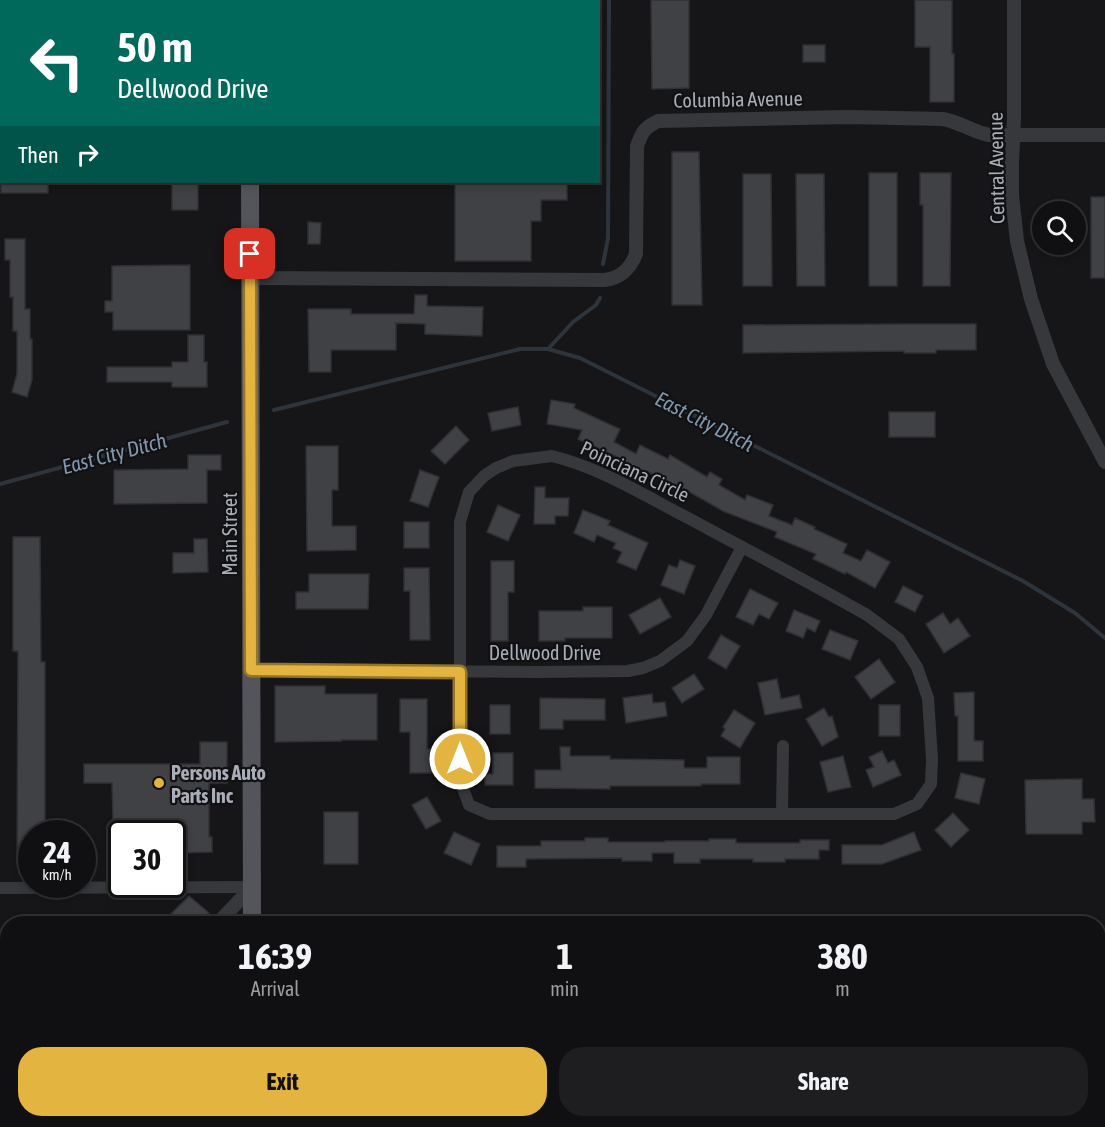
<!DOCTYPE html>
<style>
body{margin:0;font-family:"Asap Condensed",sans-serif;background:#1e1e20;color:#f1f3f6;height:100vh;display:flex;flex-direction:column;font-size:22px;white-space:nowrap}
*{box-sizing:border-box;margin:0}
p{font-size:20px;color:#9c9d9f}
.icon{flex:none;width:33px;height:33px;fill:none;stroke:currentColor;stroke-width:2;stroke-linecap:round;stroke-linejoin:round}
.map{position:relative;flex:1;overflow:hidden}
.side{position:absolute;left:0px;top:916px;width:1106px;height:212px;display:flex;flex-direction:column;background:#101012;border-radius:24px 24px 0 0;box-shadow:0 3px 9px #0003,0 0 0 2px #303032}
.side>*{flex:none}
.banner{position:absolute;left:0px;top:0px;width:600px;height:183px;box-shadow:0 3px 9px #0003,0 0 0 2px #303032;background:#00695c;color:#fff;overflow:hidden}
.tools{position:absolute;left:1032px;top:201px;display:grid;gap:12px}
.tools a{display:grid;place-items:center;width:54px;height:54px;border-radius:50%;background:#101012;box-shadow:0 3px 9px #0003,0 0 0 2px #303032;font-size:30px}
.speed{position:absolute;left:18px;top:820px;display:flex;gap:12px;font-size:30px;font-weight:700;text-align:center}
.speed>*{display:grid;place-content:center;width:78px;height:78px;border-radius:50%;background:#101012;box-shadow:0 3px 9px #0003,0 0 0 2px #303032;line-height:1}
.speed small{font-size:15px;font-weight:400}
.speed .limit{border:3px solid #111;border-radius:9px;background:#fff;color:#111}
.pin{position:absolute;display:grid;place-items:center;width:51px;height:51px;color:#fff;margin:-26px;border-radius:12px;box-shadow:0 3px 9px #0006}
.me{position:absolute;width:66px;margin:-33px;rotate:0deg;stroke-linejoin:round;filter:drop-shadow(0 0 4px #0008)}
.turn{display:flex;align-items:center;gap:21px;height:126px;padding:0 18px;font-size:27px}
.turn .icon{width:78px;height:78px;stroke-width:2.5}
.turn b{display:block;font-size:42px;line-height:51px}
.then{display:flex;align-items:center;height:57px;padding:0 18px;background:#0003;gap:12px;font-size:22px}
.eta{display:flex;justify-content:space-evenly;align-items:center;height:102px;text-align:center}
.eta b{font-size:36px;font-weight:700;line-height:42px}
.action{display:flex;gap:12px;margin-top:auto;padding:12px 18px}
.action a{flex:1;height:69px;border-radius:24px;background:#e4b441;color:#111;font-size:24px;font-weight:700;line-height:69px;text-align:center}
.action a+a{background:#1e1e20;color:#f1f3f6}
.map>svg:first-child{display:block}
</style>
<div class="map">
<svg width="1105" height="1127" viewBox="0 0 1105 1127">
<rect width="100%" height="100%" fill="#161618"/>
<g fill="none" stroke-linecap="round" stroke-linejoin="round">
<g stroke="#2d343b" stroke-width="4">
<polyline points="603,264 608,238 609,0"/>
<polyline points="548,349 573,322 596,305 600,298"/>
<polyline points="274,410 520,349 548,349 580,358 1023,581 1075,613 1105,638"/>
<polyline points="0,484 227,422"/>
</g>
</g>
<g fill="#404145" stroke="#303034" stroke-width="1.5">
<polygon points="651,0 689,0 689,88 652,89"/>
<polygon points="915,0 952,0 952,54 954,54 954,102 930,102 930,47 915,47"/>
<rect x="803" y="45" width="22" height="17"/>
<polygon points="672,152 699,152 702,305 672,305"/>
<rect x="869" y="173" width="28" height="113"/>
<polygon points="920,173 951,173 950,286 923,286 923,205 920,205"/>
<polygon points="743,174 771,174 772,286 743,286"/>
<polygon points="796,174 824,174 825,286 797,286"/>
<rect x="1" y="182" width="47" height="11"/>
<rect x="172" y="182" width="26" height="28"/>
<polygon points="455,182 567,182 567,200 541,200 541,221 531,221 531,261 455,261"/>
<rect x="1091" y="197" width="14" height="81"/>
<polygon points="308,222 321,223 320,244 308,244"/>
<polygon points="5,239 25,239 25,309 30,309 30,339 32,339 32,380 27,397 12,392 17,374 17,331 13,331 13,297 10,297 10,260 5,260"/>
<polygon points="190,265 190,330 113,330 113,312 105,312 105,301 112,301 112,266"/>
<polygon points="415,295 427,295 427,306 483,307 482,336 425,334 425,324 396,323 396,350 331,350 331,372 309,372 308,309 351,309 351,314 414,314"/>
<polygon points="904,324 976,324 976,350 936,350 936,353 904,353 904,351 743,353 743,325"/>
<polygon points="188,335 204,335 204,362 207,362 207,387 172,387 172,382 107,382 107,367 172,367 172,362 188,362"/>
<polygon points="551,400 575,404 574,408 620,429 614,442 636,454 640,445 668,459 670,455 707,477 710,472 722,479 719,485 745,500 747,495 773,505 769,516 792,525 795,518 815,527 814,529 847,544 843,553 861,561 867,550 890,562 875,588 846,572 845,574 813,559 816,554 775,537 777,532 723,511 681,487 679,490 647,471 646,473 621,460 622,459 578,439 582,430 547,424"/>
<polygon points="518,407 521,425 492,431 488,413"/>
<rect x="889" y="412" width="46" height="25"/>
<polygon points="456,426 469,440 445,464 431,451"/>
<polygon points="306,446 338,446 338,490 332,490 332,526 356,526 356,550 307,551"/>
<polygon points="188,455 221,455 221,470 207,470 207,503 114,504 114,470 188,469"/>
<polygon points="420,470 439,477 428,507 410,501"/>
<polygon points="535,487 545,487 545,498 569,498 568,516 555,516 555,524 534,524"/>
<polygon points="498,505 520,515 508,541 487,532"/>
<polygon points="583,510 610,521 608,525 648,543 636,570 617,562 622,552 613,548 616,543 597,535 594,542 574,533"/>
<rect x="404" y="522" width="25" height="26"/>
<polygon points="13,537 40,537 41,662 45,662 45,834 32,834 32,863 17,863 18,651 13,651"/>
<polygon points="194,539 207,539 208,572 173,573 173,553 194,553"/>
<polygon points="680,560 695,566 684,594 661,585 669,565 677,568"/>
<polygon points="491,561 514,561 514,592 508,592 508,641 491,641"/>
<polygon points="404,568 429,568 430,640 410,640 410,591 404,591"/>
<polygon points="309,574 369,574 368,609 296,609 296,592 309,592"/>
<polygon points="903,586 923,596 915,612 895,602"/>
<polygon points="750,589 778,603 769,619 759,614 753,625 736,617"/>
<polygon points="660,598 671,617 640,634 629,615"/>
<polygon points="583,607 612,607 612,638 565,638 565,641 539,641 539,611 583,611"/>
<polygon points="794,610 820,621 815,632 807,628 803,638 786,631"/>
<polygon points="943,613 950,624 958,618 970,636 944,653 926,624"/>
<polygon points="830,630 858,641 850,660 822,649"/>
<polygon points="721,635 740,646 726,669 708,658"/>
<polygon points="879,659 895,682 871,699 855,677"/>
<polygon points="694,674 704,689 682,703 672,688"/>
<polygon points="777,679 781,699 799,695 802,708 765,715 758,683"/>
<polygon points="275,686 325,686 325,694 377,694 377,740 341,740 341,741 275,742"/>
<polygon points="974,692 974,741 983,741 983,761 958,761 958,716 955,716 954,693"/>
<polygon points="652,694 653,703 665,702 667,716 626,723 623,698"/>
<polygon points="540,698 605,699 605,720 563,720 563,729 540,729"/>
<polygon points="400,699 427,699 427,749 434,749 434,773 410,773 410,732 400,732"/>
<rect x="490" y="705" width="20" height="29"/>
<rect x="879" y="705" width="21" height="31"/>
<polygon points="824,708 829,717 832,716 838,737 822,746 806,719"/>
<polygon points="734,710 755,723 740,748 721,736 725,729 723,727"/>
<polygon points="200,742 227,742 227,783 209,783 209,837 212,837 212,852 178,853 177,820 113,820 112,783 84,783 84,764 200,764"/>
<polygon points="560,747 570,747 570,756 610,756 610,759 684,760 684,768 707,768 707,757 740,757 740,784 701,784 701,786 610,786 610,789 535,788 535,770 561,770"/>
<polygon points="882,751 888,763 894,760 901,775 873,787 866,770 874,767 869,757"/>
<polygon points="493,753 513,753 513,785 485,785 485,774 493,774"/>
<polygon points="843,756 851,787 828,792 820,762"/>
<polygon points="961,773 985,779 979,804 955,798"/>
<polygon points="1082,779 1082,799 1094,799 1095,822 1082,822 1082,834 1026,834 1025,780"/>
<polygon points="427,797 441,821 426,829 412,805"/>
<rect x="324" y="812" width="34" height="52"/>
<polygon points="953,813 969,830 951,847 935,830"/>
<polygon points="454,832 480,844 471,865 444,853"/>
<polygon points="914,832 921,850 882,864 842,864 842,845 882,845"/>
<polygon points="585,838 608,838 608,842 665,842 665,841 709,841 709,839 736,839 736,843 800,843 800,840 829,840 829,850 819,850 819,859 785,859 785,862 753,862 753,859 700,859 700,863 674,863 674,853 652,853 652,861 622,861 622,858 526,859 526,867 497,867 497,846 541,846 541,841 585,841"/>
<polygon points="189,896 209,913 198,924 161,924"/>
</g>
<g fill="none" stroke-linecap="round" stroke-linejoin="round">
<g stroke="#37383c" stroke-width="12">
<polyline points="105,2 105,0"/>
<path d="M552,456c49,12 93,40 138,63 59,32 119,63 177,96l32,24 18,28 11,31 4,61 -1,25 -14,20 -23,10h-404l-21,-9 -9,-25v-258l9,-30 15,-16 12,-8 17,-7z"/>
<polyline points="251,670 539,672 628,671 643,668 660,661 687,641 706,615 742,547"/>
<polyline points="782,813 783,746"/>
<polyline points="0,888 252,887"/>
</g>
<g stroke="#37383c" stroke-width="14">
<polyline points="1014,0 1014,119 1012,162 1012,195 1017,241 1031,299 1053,364 1105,462"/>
<polyline points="0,140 2,140"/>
<path d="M250,278l355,2c16,-2 25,-11 31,-26l1,-108c5,-14 7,-18 21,-25l190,-4 95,2c17,3 30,13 46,16h116"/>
<polyline points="217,924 252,887"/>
<polyline points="23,1127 29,1120"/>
</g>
<g stroke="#53555b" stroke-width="18">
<polyline points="251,2 251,0"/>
<polyline points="250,182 252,924"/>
<polyline points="252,1120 252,1127"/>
</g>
</g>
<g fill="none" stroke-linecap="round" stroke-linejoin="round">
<defs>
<polyline id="route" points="250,254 251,670 460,672 460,759"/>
</defs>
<use href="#route" stroke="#94752a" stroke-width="15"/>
<use href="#route" stroke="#e4b441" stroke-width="10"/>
</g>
<circle fill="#e4b441" stroke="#111113" stroke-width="2" cx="159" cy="783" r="6"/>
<g text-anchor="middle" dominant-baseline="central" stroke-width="4.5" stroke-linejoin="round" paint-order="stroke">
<g font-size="20" fill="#a9adb7" stroke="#111113">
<text transform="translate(738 99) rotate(-1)">Columbia Avenue</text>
<text transform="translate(996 168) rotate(-91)">Central Avenue</text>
<text transform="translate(635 471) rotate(25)">Poinciana Circle</text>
<text transform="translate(229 534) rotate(-90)">Main Street</text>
<text x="545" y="652">Dellwood Drive</text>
</g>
<g font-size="20" font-weight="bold" fill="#a9adb7" stroke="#111113" text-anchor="start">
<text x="171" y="772">Persons Auto<tspan x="171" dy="23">Parts Inc</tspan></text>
</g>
<g font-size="21" font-style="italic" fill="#8298af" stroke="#111113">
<text transform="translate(705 421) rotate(27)">East City Ditch</text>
<text transform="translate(114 453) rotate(-15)">East City Ditch</text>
</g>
</g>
</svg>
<div class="tools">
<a><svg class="icon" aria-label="search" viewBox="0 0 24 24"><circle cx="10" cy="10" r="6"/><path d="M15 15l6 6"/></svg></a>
</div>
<div class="speed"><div>24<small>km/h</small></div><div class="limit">30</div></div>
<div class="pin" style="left:250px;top:254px;background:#d93025"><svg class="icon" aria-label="arrive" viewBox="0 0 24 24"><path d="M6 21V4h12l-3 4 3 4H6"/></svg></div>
<svg class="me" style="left:460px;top:759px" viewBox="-20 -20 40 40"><circle r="17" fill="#e4b441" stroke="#fff" stroke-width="3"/><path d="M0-11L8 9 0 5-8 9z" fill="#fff"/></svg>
<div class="banner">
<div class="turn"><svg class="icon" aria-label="left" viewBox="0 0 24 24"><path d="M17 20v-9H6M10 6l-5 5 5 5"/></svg><div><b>50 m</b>Dellwood Drive</div></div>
<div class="then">Then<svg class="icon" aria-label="right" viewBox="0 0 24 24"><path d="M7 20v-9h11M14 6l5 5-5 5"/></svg></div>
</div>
<section class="side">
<div class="eta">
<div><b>16:39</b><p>Arrival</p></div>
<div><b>1</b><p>min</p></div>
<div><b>380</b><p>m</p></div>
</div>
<div class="action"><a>Exit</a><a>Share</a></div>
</section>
</div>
